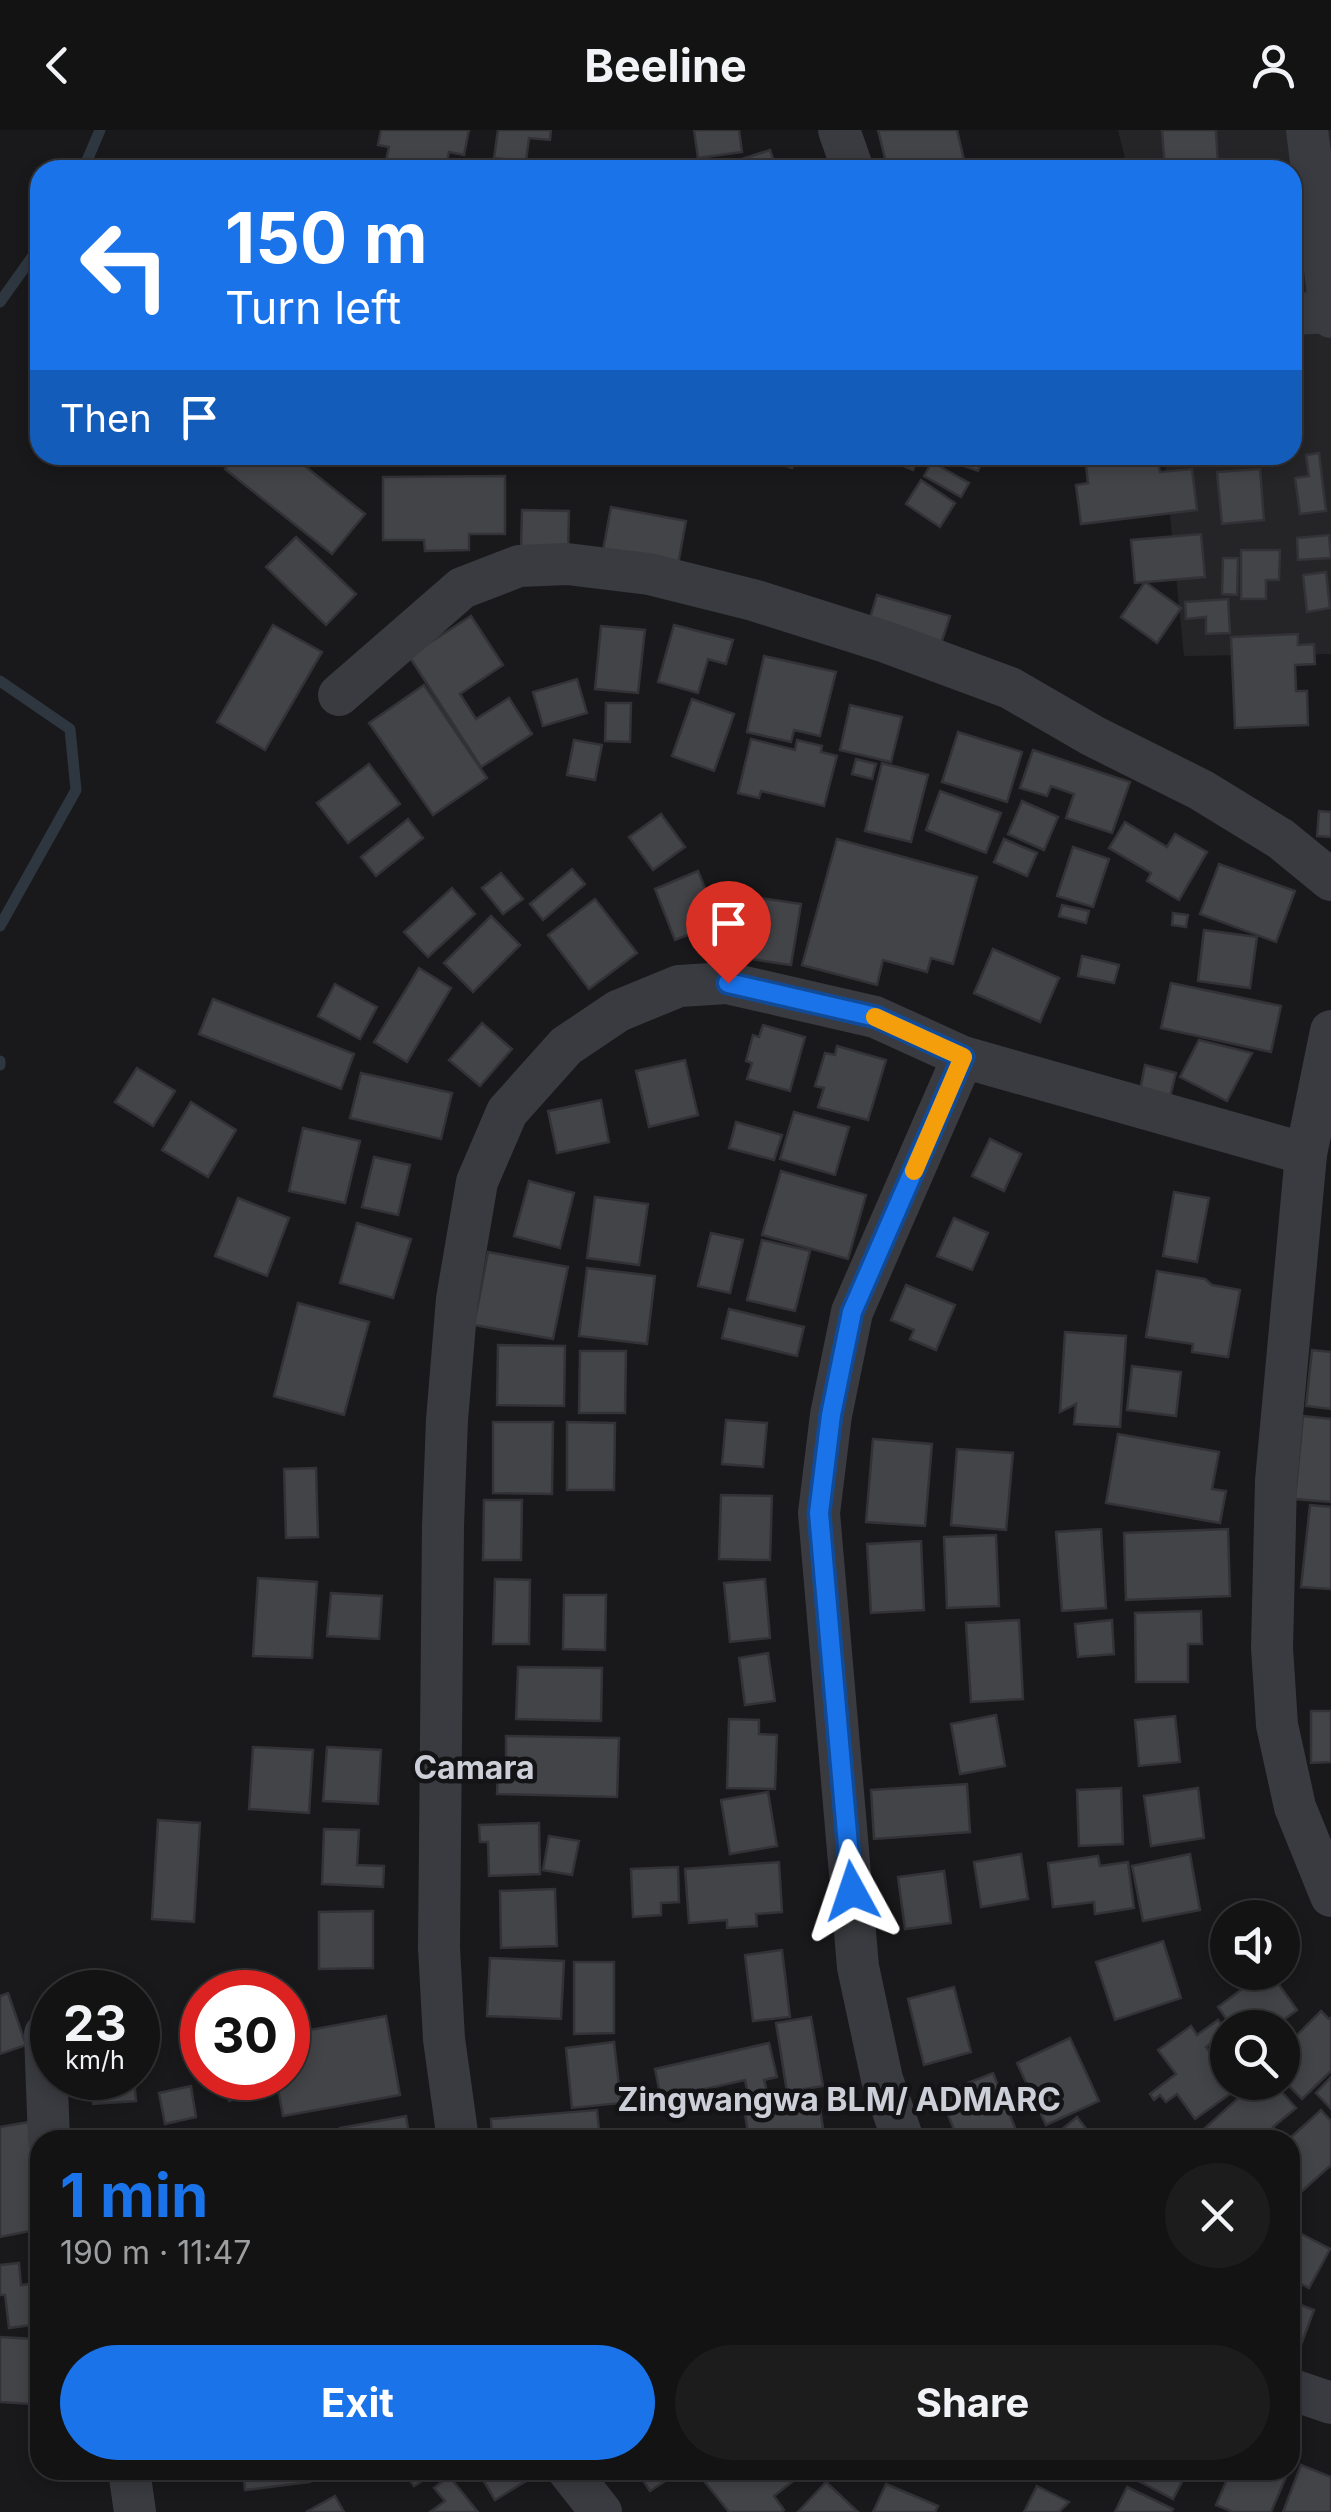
<!DOCTYPE html>
<meta charset="utf-8">
<style>
body{margin:0;font-family:Inter,sans-serif;background:#1c1c1d;color:#f1f3f6;height:100vh;display:flex;flex-direction:column;font-size:38px;white-space:nowrap}
*{box-sizing:border-box;margin:0}
p{font-size:32px;color:#9d9ea0}
.icon{flex:none;width:55px;height:55px;fill:none;stroke:currentColor;stroke-width:2;stroke-linecap:round;stroke-linejoin:round}
.map{position:relative;flex:1;overflow:hidden}
.side{position:absolute;left:30px;top:2000px;width:1270px;height:350px;display:flex;flex-direction:column;background:#131314;border-radius:30px;box-shadow:0 5px 15px #0003,0 0 0 2px #323234}
.side>*{flex:none}
.top-card{position:absolute;left:30px;top:30px;width:1272px;height:305px;border-radius:30px;box-shadow:0 5px 15px #0003,0 0 0 2px #323234;background:#1a73e8;color:#fff;overflow:hidden}
.controls{position:absolute;left:1210px;top:1770px;display:grid;gap:20px}
.controls a{display:grid;place-items:center;width:90px;height:90px;border-radius:50%;background:#131314;box-shadow:0 5px 15px #0003,0 0 0 2px #323234;font-size:50px}
.speed{position:absolute;left:30px;top:1840px;display:flex;gap:20px;font-size:50px;font-weight:700;text-align:center}
.speed>*{display:grid;place-content:center;width:130px;height:130px;border-radius:50%;background:#131314;box-shadow:0 5px 15px #0003,0 0 0 2px #323234;line-height:1}
.speed small{font-size:25px;font-weight:400}
.speed .limit{border:15px solid #d22;background:#fff;color:#111}
.pin{position:absolute;display:grid;place-items:center;width:85px;height:85px;color:#fff;margin:-102px -42px;border-radius:50% 50% 50% 0;rotate:-45deg;box-shadow:0 0 10px #0007}
.pin .icon{rotate:45deg}
.me{position:absolute;width:110px;margin:-55px;rotate:355deg;stroke-linejoin:round;filter:drop-shadow(0 0 8px #0008)}
.turn{display:flex;align-items:center;gap:35px;height:210px;padding:0 30px;font-size:45px}
.turn .icon{width:130px;height:130px;stroke-width:2.5}
.turn b{display:block;font-size:70px;line-height:85px}
.then{display:flex;align-items:center;height:95px;padding:0 30px;background:#0003;gap:20px;font-size:38px}
.round{display:grid;place-items:center;flex:none;width:105px;height:105px;border-radius:52px;background:#1c1c1d}
.headline{display:flex;align-items:center;justify-content:space-between;height:170px;padding:0 30px}
h1{font-size:60px;font-weight:700;line-height:75px;color:#1a73e8}
.cta{display:flex;gap:20px;margin-top:auto;padding:20px 30px}
.cta a{flex:1;height:115px;border-radius:60px;background:#1a73e8;color:#fff;font-size:40px;font-weight:700;line-height:115px;text-align:center}
.cta a+a{background:#1c1c1d;color:#f1f3f6}
header{display:flex;justify-content:space-between;align-items:center;height:130px;padding:0 30px;background:#131314;font-size:45px;font-weight:700}
.map>svg:first-child{display:block}
</style>
<header><svg class="icon" aria-label="back" viewBox="0 0 24 24"><path d="M15 5l-7 7 7 7"/></svg>Beeline<svg class="icon" aria-label="person" viewBox="0 0 24 24"><circle cx="12" cy="8" r="4"/><path d="M4 21q1-7 8-7t8 7"/></svg></header>
<div class="map">
<svg width="1331" height="2382" viewBox="0 0 1331 2382">
<rect width="100%" height="100%" fill="#19191b"/>
<polygon fill="#252528" points="1118,0 1331,0 1331,524 1184,526 1164,325 1292,325 1292,40 1128,40"/>
<g fill="none" stroke-linecap="round" stroke-linejoin="round">
<g stroke="#2e3740" stroke-width="11">
<polyline points="83,40 100,0"/>
<polyline points="0,172 40,116"/>
<polyline points="0,551 70,599 76,660 0,796"/>
<polyline points="0,931 0,935"/>
</g>
</g>
<g fill="#434448" stroke="#333337" stroke-width="2.5">
<polygon points="381,0 469,0 464,25 449,22 445,40 384,40 389,17 378,15"/>
<polygon points="498,0 551,0 550,10 529,8 526,31 494,28"/>
<polygon points="694,0 739,0 742,22 698,28"/>
<polygon points="878,0 957,0 964,30 927,40 888,40"/>
<polygon points="1162,0 1216,0 1218,37 1165,40"/>
<polygon points="770,20 777,40 708,40"/>
<polygon points="1319,323 1326,381 1300,384 1295,348 1309,346 1306,325"/>
<polygon points="291,325 365,384 332,424 225,339 236,325"/>
<polygon points="784,325 797,325 792,338 780,333"/>
<polygon points="817,325 854,325 851,333 841,329 838,334"/>
<polygon points="894,325 919,325 913,340 892,331"/>
<polygon points="934,325 984,325 978,341"/>
<polygon points="1030,325 1072,325 1070,334"/>
<polygon points="1157,327 1160,342 1192,339 1197,380 1081,394 1076,355 1088,353 1086,335"/>
<polygon points="932,332 969,353 961,367 924,346"/>
<polygon points="1260,339 1264,390 1222,394 1217,342"/>
<polygon points="505,346 505,404 469,404 469,420 425,421 424,410 383,410 383,347"/>
<polygon points="921,350 955,373 940,397 906,374"/>
<polygon points="611,377 686,391 677,440 602,426"/>
<polygon points="522,380 569,381 568,421 521,419"/>
<polygon points="1201,404 1205,447 1135,453 1131,410"/>
<polygon points="1329,405 1331,428 1298,430 1297,408"/>
<polygon points="296,407 356,464 326,495 266,437"/>
<polygon points="1241,420 1280,420 1279,450 1266,450 1266,469 1241,469"/>
<polygon points="1223,428 1238,428 1237,465 1222,464"/>
<polygon points="1326,442 1330,478 1307,482 1303,445"/>
<polygon points="1145,452 1181,478 1157,513 1121,487"/>
<polygon points="877,465 950,486 940,517 868,495"/>
<polygon points="1228,469 1230,503 1206,504 1206,487 1186,489 1185,472"/>
<polygon points="471,486 503,535 460,564 476,589 509,568 532,604 481,637 409,526"/>
<polygon points="273,495 322,522 265,620 217,592"/>
<polygon points="674,495 733,510 726,534 708,529 698,563 658,552"/>
<polygon points="601,496 645,500 638,563 595,559"/>
<polygon points="1298,504 1298,515 1314,514 1315,534 1295,535 1296,561 1307,561 1308,595 1235,598 1231,507"/>
<polygon points="764,526 836,542 820,606 794,600 791,612 747,602"/>
<polygon points="577,549 587,583 543,596 533,562"/>
<polygon points="424,555 487,648 433,685 369,593"/>
<polygon points="692,569 734,584 714,641 672,626"/>
<polygon points="606,573 631,573 630,612 605,611"/>
<polygon points="850,575 902,587 891,632 840,620"/>
<polygon points="958,602 1022,622 1007,672 942,652"/>
<polygon points="751,609 795,620 797,610 822,616 821,622 837,626 824,676 761,661 759,668 738,663"/>
<polygon points="574,610 602,615 595,650 567,645"/>
<polygon points="1033,620 1130,652 1112,703 1066,688 1074,664 1051,656 1047,666 1020,658"/>
<polygon points="856,629 876,634 872,649 852,644"/>
<polygon points="882,633 928,645 911,712 865,701"/>
<polygon points="369,634 400,674 348,713 317,673"/>
<polygon points="940,661 1001,683 986,723 926,700"/>
<polygon points="1022,671 1058,687 1044,720 1008,704"/>
<polygon points="1319,681 1331,682 1331,707 1317,706"/>
<polygon points="661,684 685,717 653,740 629,707"/>
<polygon points="408,689 423,708 376,746 361,727"/>
<polygon points="1125,692 1167,717 1175,704 1207,722 1179,770 1147,751 1151,743 1109,718"/>
<polygon points="837,709 977,747 953,834 931,828 927,842 883,830 877,855 802,835"/>
<polygon points="1004,709 1037,723 1027,746 994,732"/>
<polygon points="1073,717 1109,729 1093,777 1057,766"/>
<polygon points="1219,734 1295,761 1276,812 1200,784"/>
<polygon points="572,739 585,754 543,790 530,774"/>
<polygon points="698,741 719,793 675,810 655,759"/>
<polygon points="501,743 523,769 503,784 482,758"/>
<polygon points="452,758 475,784 428,827 404,802"/>
<polygon points="761,768 801,774 791,835 751,829"/>
<polygon points="595,769 637,823 589,859 548,805"/>
<polygon points="1062,775 1089,781 1086,793 1059,786"/>
<polygon points="1173,783 1188,785 1186,797 1172,795"/>
<polygon points="491,786 520,815 473,862 444,833"/>
<polygon points="1204,800 1257,807 1250,858 1198,851"/>
<polygon points="993,819 1059,848 1040,892 974,863"/>
<polygon points="1082,826 1119,835 1114,853 1078,846"/>
<polygon points="419,838 451,858 407,932 374,912"/>
<polygon points="1171,853 1281,876 1271,922 1161,898"/>
<polygon points="335,854 377,877 360,909 318,886"/>
<polygon points="213,869 354,924 341,959 199,904"/>
<polygon points="482,893 512,919 480,956 449,930"/>
<polygon points="763,895 805,907 790,961 747,949 752,933 746,931 753,905 759,907"/>
<polygon points="1199,910 1252,923 1227,971 1180,947"/>
<polygon points="837,916 886,930 868,990 818,977 824,958 815,956 825,923 835,925"/>
<polygon points="685,930 698,985 649,997 636,941"/>
<polygon points="1145,935 1176,943 1170,967 1140,960"/>
<polygon points="137,938 175,961 153,996 115,972"/>
<polygon points="361,943 452,963 441,1009 350,988"/>
<polygon points="601,970 609,1012 557,1023 548,981"/>
<polygon points="191,972 236,1000 208,1047 162,1020"/>
<polygon points="794,982 849,997 835,1045 780,1029"/>
<polygon points="736,992 782,1005 774,1030 729,1018"/>
<polygon points="303,998 360,1011 345,1073 289,1061"/>
<polygon points="990,1009 1021,1024 1004,1061 972,1046"/>
<polygon points="374,1027 410,1035 398,1085 362,1077"/>
<polygon points="781,1041 866,1065 848,1129 762,1105"/>
<polygon points="529,1051 574,1063 560,1118 514,1106"/>
<polygon points="1174,1062 1209,1068 1197,1132 1163,1126"/>
<polygon points="595,1067 648,1074 639,1135 587,1128"/>
<polygon points="238,1068 289,1088 267,1146 215,1126"/>
<polygon points="954,1088 988,1103 972,1140 937,1126"/>
<polygon points="357,1093 411,1109 393,1168 340,1153"/>
<polygon points="711,1103 743,1110 730,1163 698,1156"/>
<polygon points="762,1110 810,1121 795,1181 747,1170"/>
<polygon points="488,1122 568,1137 553,1209 474,1195"/>
<polygon points="587,1138 655,1146 647,1214 579,1206"/>
<polygon points="1157,1141 1205,1149 1212,1155 1240,1160 1228,1227 1192,1222 1193,1214 1146,1207"/>
<polygon points="906,1155 955,1175 936,1220 910,1209 914,1200 891,1190"/>
<polygon points="298,1173 369,1192 344,1285 274,1266"/>
<polygon points="729,1179 804,1197 797,1226 722,1208"/>
<polygon points="1065,1202 1126,1206 1120,1297 1074,1294 1076,1274 1060,1282"/>
<polygon points="498,1215 565,1216 564,1276 497,1275"/>
<polygon points="1312,1220 1331,1222 1331,1279 1306,1276"/>
<polygon points="580,1221 626,1221 625,1283 579,1283"/>
<polygon points="1132,1236 1181,1242 1176,1286 1127,1280"/>
<polygon points="1303,1286 1331,1289 1331,1372 1295,1369"/>
<polygon points="726,1290 767,1293 763,1337 722,1334"/>
<polygon points="493,1292 553,1292 552,1364 493,1363"/>
<polygon points="567,1292 615,1293 614,1360 567,1360"/>
<polygon points="1118,1304 1219,1322 1212,1359 1226,1361 1220,1393 1106,1373"/>
<polygon points="873,1309 932,1314 925,1396 866,1392"/>
<polygon points="957,1319 1013,1323 1006,1400 951,1395"/>
<polygon points="316,1338 318,1407 286,1408 284,1339"/>
<polygon points="721,1365 772,1366 770,1430 719,1429"/>
<polygon points="484,1370 522,1370 521,1430 483,1430"/>
<polygon points="1310,1375 1331,1377 1331,1459 1301,1457"/>
<polygon points="1101,1399 1106,1478 1062,1481 1056,1402"/>
<polygon points="1228,1399 1230,1466 1126,1470 1124,1403"/>
<polygon points="996,1405 999,1476 947,1478 944,1407"/>
<polygon points="921,1411 924,1480 871,1483 867,1414"/>
<polygon points="258,1448 317,1452 312,1528 253,1526"/>
<polygon points="495,1449 530,1450 529,1514 493,1514"/>
<polygon points="765,1449 770,1508 730,1512 724,1453"/>
<polygon points="331,1463 382,1466 379,1509 327,1506"/>
<polygon points="564,1465 606,1465 605,1520 563,1519"/>
<polygon points="1201,1481 1202,1514 1188,1514 1188,1552 1136,1552 1135,1483"/>
<polygon points="1019,1490 1023,1569 971,1572 966,1493"/>
<polygon points="1112,1490 1114,1524 1078,1527 1075,1494"/>
<polygon points="768,1523 775,1571 745,1575 739,1528"/>
<polygon points="518,1537 602,1538 601,1591 516,1589"/>
<polygon points="1311,1581 1331,1581 1331,1632 1311,1633"/>
<polygon points="996,1585 1005,1636 960,1644 951,1594"/>
<polygon points="1175,1586 1180,1632 1139,1636 1135,1590"/>
<polygon points="729,1589 759,1590 759,1604 777,1605 775,1659 727,1658"/>
<polygon points="506,1606 619,1608 617,1667 497,1664 498,1635 506,1635"/>
<polygon points="253,1617 313,1620 309,1683 249,1679"/>
<polygon points="327,1617 381,1620 378,1674 323,1671"/>
<polygon points="967,1654 970,1702 874,1709 871,1660"/>
<polygon points="1121,1658 1123,1714 1079,1716 1077,1660"/>
<polygon points="1198,1658 1204,1708 1151,1716 1144,1666"/>
<polygon points="768,1662 777,1716 730,1724 721,1670"/>
<polygon points="158,1690 200,1693 194,1792 152,1789"/>
<polygon points="539,1693 540,1744 489,1746 488,1712 480,1712 479,1695"/>
<polygon points="324,1699 359,1700 357,1735 384,1736 383,1757 322,1754"/>
<polygon points="549,1706 579,1711 572,1745 543,1740"/>
<polygon points="1021,1724 1028,1769 981,1777 974,1732"/>
<polygon points="1190,1724 1200,1780 1143,1791 1132,1736"/>
<polygon points="1098,1726 1100,1736 1128,1732 1134,1778 1095,1784 1094,1772 1053,1777 1048,1733"/>
<polygon points="779,1732 782,1782 756,1784 757,1796 727,1798 727,1790 689,1793 685,1739"/>
<polygon points="678,1737 679,1772 661,1773 661,1785 633,1787 631,1739"/>
<polygon points="944,1741 951,1793 905,1799 898,1747"/>
<polygon points="555,1759 557,1816 501,1818 500,1761"/>
<polygon points="373,1781 373,1838 319,1839 319,1782"/>
<polygon points="1163,1811 1181,1868 1115,1890 1096,1832"/>
<polygon points="782,1820 790,1887 753,1891 745,1825"/>
<polygon points="490,1828 564,1831 561,1889 487,1886"/>
<polygon points="574,1832 614,1832 614,1903 574,1904"/>
<polygon points="1265,1842 1270,1842 1297,1880 1275,1896 1276,1898 1233,1898 1218,1877"/>
<polygon points="954,1857 971,1922 924,1935 908,1869"/>
<polygon points="8,1863 26,1915 0,1924 0,1866"/>
<polygon points="1321,1881 1329,1889 1331,1888 1331,1941 1302,1969 1282,1949 1282,1920"/>
<polygon points="386,1886 400,1965 283,1986 276,1948 288,1948 288,1904"/>
<polygon points="811,1887 823,1956 787,1962 776,1893"/>
<polygon points="1218,1890 1227,1901 1206,1917 1228,1946 1228,1952 1232,1952 1237,1959 1195,1989 1177,1964 1166,1972 1160,1965 1154,1970 1150,1964 1176,1944 1158,1920 1191,1896 1197,1905"/>
<polygon points="1070,1908 1099,1971 1046,1995 1017,1933"/>
<polygon points="614,1912 621,1973 572,1978 566,1918"/>
<polygon points="769,1913 777,1947 764,1950 769,1969 750,1973 745,1950 661,1969 655,1939"/>
<polygon points="993,1943 1020,2010 958,2010 940,1964"/>
<polygon points="1331,1947 1331,1979 1316,1963"/>
<polygon points="91,1948 134,1948 136,1971 93,1974"/>
<polygon points="223,1948 261,1948 265,1961 229,1971"/>
<polygon points="1256,1952 1273,1952 1296,1978 1273,1997 1281,2006 1276,2010 1215,2010 1205,1998"/>
<polygon points="191,1956 196,1987 165,1994 159,1963"/>
<polygon points="819,1973 825,2010 749,2010 745,1984"/>
<polygon points="597,1980 600,2010 492,2010 491,1989"/>
<polygon points="1321,1980 1331,1991 1331,2035 1300,2063 1290,2052 1290,2010 1288,2010"/>
<polygon points="406,1986 410,2010 342,2010 340,1998"/>
<polygon points="1077,1987 1095,2010 1049,2010"/>
<polygon points="29,1992 40,2047 40,2099 0,2107 0,1997"/>
<polygon points="1290,2098 1330,2119 1309,2158 1290,2148"/>
<polygon points="19,2133 21,2155 40,2153 40,2194 9,2198 5,2165 0,2165 0,2135"/>
<polygon points="1290,2171 1314,2180 1298,2223 1290,2220"/>
<polygon points="0,2207 35,2209 32,2274 0,2272"/>
<polygon points="1301,2335 1331,2347 1331,2382 1283,2382"/>
<polygon points="243,2340 308,2340 310,2352 245,2360"/>
<polygon points="403,2340 439,2340 414,2356"/>
<polygon points="477,2340 533,2340 536,2345 495,2370"/>
<polygon points="636,2340 682,2340 650,2361"/>
<polygon points="718,2340 804,2340 805,2342 774,2366 784,2380 781,2382 729,2382 704,2351"/>
<polygon points="1132,2340 1188,2340 1173,2369 1129,2346"/>
<polygon points="1231,2340 1269,2340 1286,2347 1271,2382 1233,2382 1216,2375"/>
<polygon points="449,2346 478,2382 430,2382 445,2371 434,2358"/>
<polygon points="826,2352 858,2382 798,2382"/>
<polygon points="886,2354 938,2376 935,2382 873,2382"/>
<polygon points="1037,2356 1069,2372 1059,2382 1024,2382"/>
<polygon points="1127,2357 1173,2379 1171,2382 1115,2382"/>
<polygon points="335,2366 344,2382 306,2382"/>
</g>
<g fill="none" stroke-linecap="round" stroke-linejoin="round">
<g stroke="#3a3b40" stroke-width="42">
<polyline points="839,0 853,40"/>
<polyline points="1307,0 1331,187"/>
<polyline points="1292,184 1330,182"/>
<polyline points="339,565 462,458 519,436 567,434 649,444 753,470 886,512 1010,558 1093,606 1201,660 1281,709 1331,750"/>
<polyline points="1331,901 1306,1024 1276,1351 1272,1518 1277,1595 1295,1677 1331,1766"/>
<polyline points="45,1904 49,2010"/>
<polyline points="458,2010 444,1909 439,1818 443,1396 447,1290 457,1169 477,1052 507,982 566,916 618,881 679,856 727,853 875,887 963,927 1306,1024"/>
<polyline points="903,2010 882,1949 858,1837 819,1383 831,1285 852,1182 963,927"/>
<polyline points="1290,2259 1331,2273"/>
<polyline points="129,2340 135,2382"/>
<polyline points="568,2340 601,2382"/>
</g>
</g>
<g fill="none" stroke-linecap="round" stroke-linejoin="round">
<defs>
<polyline id="route" points="728,853 876,887 963,927 852,1182 831,1285 819,1383 852,1761"/>
</defs>
<use href="#route" stroke="#114b97" stroke-width="25"/>
<use href="#route" stroke="#1a73e8" stroke-width="18"/>
<polyline stroke="#f59e0b" stroke-width="18" points="875,887 963,927 914,1041"/>
</g>
<g text-anchor="middle" dominant-baseline="central" stroke-width="9" stroke-linejoin="round" paint-order="stroke">
<g font-size="32" font-weight="bold" fill="#cccfd7" stroke="#141416">
<text x="474" y="1637">Camara</text>
<text x="839" y="1969">Zingwangwa BLM/ ADMARC</text>
</g>
</g>
</svg>
<div class="controls">
<a><svg class="icon" aria-label="sound" viewBox="0 0 24 24"><path d="M4 9h4l5-4v14l-5-4H4zM17 9q2 3 0 6"/></svg></a>
<a><svg class="icon" aria-label="search" viewBox="0 0 24 24"><circle cx="10" cy="10" r="6"/><path d="M15 15l6 6"/></svg></a>
</div>
<div class="speed"><div>23<small>km/h</small></div><div class="limit">30</div></div>
<div class="pin" style="left:728px;top:853px;background:#d93025"><svg class="icon" aria-label="arrive" viewBox="0 0 24 24"><path d="M6 21V4h12l-3 4 3 4H6"/></svg></div>
<svg class="me" style="left:852px;top:1761px" viewBox="-20 -20 40 40"><path d="M0-17L14 15 0 8-14 15z" fill="#1a73e8" stroke="#fff" stroke-width="4"/></svg>
<div class="top-card">
<div class="turn"><svg class="icon" aria-label="left" viewBox="0 0 24 24"><path d="M17 20v-9H6M10 6l-5 5 5 5"/></svg><div><b>150 m</b>Turn left</div></div>
<div class="then">Then<svg class="icon" aria-label="arrive" viewBox="0 0 24 24"><path d="M6 21V4h12l-3 4 3 4H6"/></svg></div>
</div>
<section class="side">
<div class="headline"><div><h1>1 min</h1><p>190 m · 11:47</p></div><a class="round"><svg class="icon" aria-label="close" viewBox="0 0 24 24"><path d="M6 6l12 12M18 6L6 18"/></svg></a></div>
<div class="cta"><a>Exit</a><a>Share</a></div>
</section>
</div>
